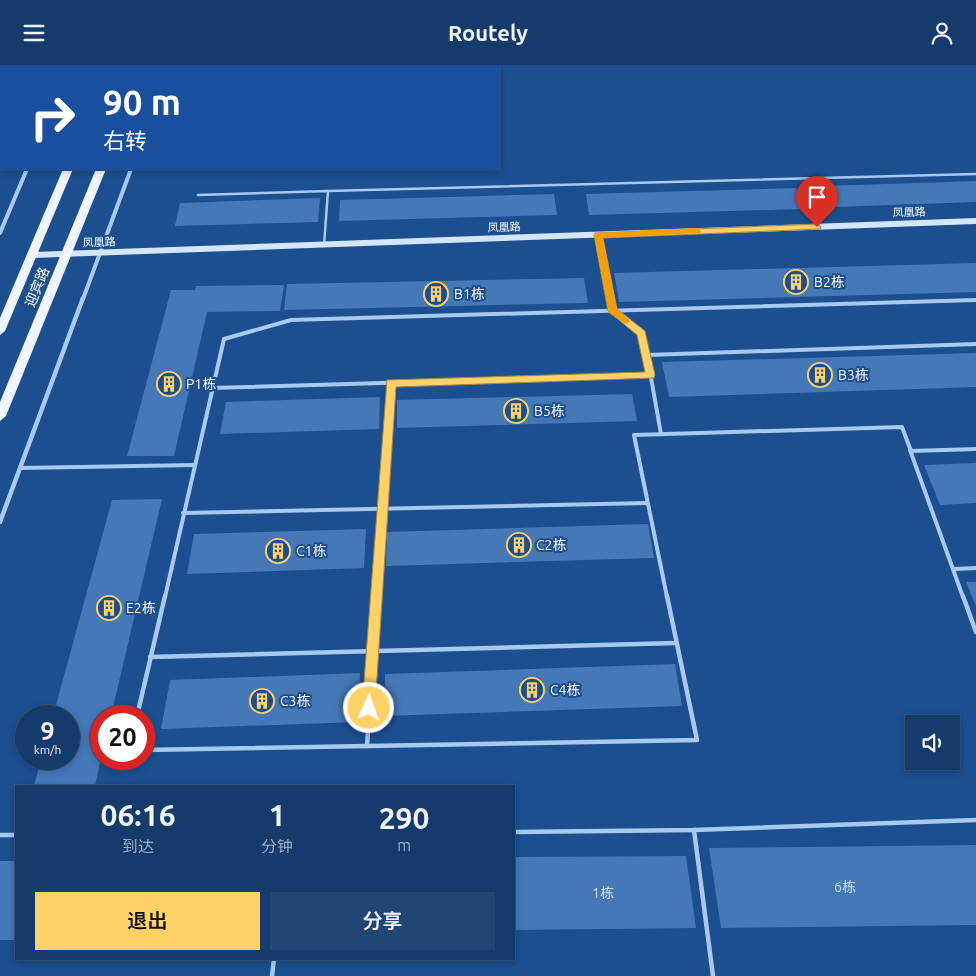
<!DOCTYPE html>
<html lang="zh">
<meta charset="utf-8">
<style>
body{margin:0;font-family:Ubuntu,"Noto Sans SC",sans-serif;background:#214673;color:#f1f3f6;height:100vh;display:flex;flex-direction:column;font-size:19px;white-space:nowrap}
*{box-sizing:border-box;margin:0}
p{font-size:16px;color:#9dadc1}
.icon{flex:none;width:28px;height:28px;fill:none;stroke:currentColor;stroke-width:2;stroke-linecap:round;stroke-linejoin:round}
.map{position:relative;flex:1;overflow:hidden}
.panel{position:absolute;left:15px;top:720px;width:500px;height:175px;display:flex;flex-direction:column;background:#143b6b;border-radius:0px;box-shadow:0 2px 8px #0003,0 0 0 1px #33557e}
.panel>*{flex:none}
.hud{position:absolute;left:0px;top:0px;width:500px;height:105px;box-shadow:0 2px 8px #0003,0 0 0 1px #33557e;background:#1a4fa0;color:#fff;overflow:hidden}
.fabs{position:absolute;left:905px;top:650px;display:grid;gap:10px}
.fabs a{display:grid;place-items:center;width:55px;height:55px;border-radius:0px;background:#143b6b;box-shadow:0 2px 8px #0003,0 0 0 1px #33557e;font-size:25px}
.speed{position:absolute;left:15px;top:640px;display:flex;gap:10px;font-size:25px;font-weight:700;text-align:center}
.speed>*{display:grid;place-content:center;width:65px;height:65px;border-radius:50%;background:#143b6b;box-shadow:0 2px 8px #0003,0 0 0 1px #33557e;line-height:1}
.speed small{font-size:12px;font-weight:400}
.speed .limit{border:8px solid #d22;background:#fff;color:#111}
.pin{position:absolute;display:grid;place-items:center;width:42px;height:42px;color:#fff;margin:-51px -21px;border-radius:50% 50% 50% 0;rotate:-45deg;box-shadow:0 0 5px #0007}
.pin .icon{rotate:45deg}
.me{position:absolute;width:55px;margin:-28px;rotate:3deg;stroke-linejoin:round;filter:drop-shadow(0 0 4px #0008)}
.turn{display:flex;align-items:center;gap:18px;height:105px;padding:0 20px;font-size:22px}
.turn .icon{width:65px;height:65px;stroke-width:2.5}
.turn b{display:block;font-size:35px;line-height:42px}
.eta{display:flex;justify-content:space-evenly;align-items:center;height:85px;text-align:center}
.eta b{font-size:30px;font-weight:600;line-height:35px}
.primary-button{display:flex;gap:10px;margin-top:auto;padding:10px 20px}
.primary-button a{flex:1;height:58px;border-radius:0px;background:#ffd166;color:#111;font-size:20px;font-weight:600;line-height:58px;text-align:center}
.primary-button a+a{background:#214673;color:#f1f3f6}
header{display:flex;justify-content:space-between;align-items:center;height:65px;padding:0 20px;background:#143b6b;font-size:22px;font-weight:600}
.map>svg:first-child{display:block}
</style>
<header><svg class="icon" aria-label="menu" viewBox="0 0 24 24"><path d="M4 6h16M4 12h16M4 18h16"/></svg>Routely<svg class="icon" aria-label="person" viewBox="0 0 24 24"><circle cx="12" cy="8" r="4"/><path d="M4 21q1-7 8-7t8 7"/></svg></header>
<div class="map">
<svg width="976" height="911" viewBox="0 0 976 911">
<rect width="100%" height="100%" fill="#1b4f8f"/>
<g fill="#4478b7">
<polygon points="976,116 976,137 834,142 825,121"/>
<polygon points="796,123 804,144 589,150 586,129"/>
<polygon points="554,129 557,150 339,156 340,135"/>
<polygon points="320,133 318,157 175,161 180,138"/>
<polygon points="976,198 976,227 619,237 614,208"/>
<polygon points="584,213 588,238 284,245 287,219"/>
<polygon points="284,220 280,246 207,247 174,391 127,391 171,225 195,225 196,221"/>
<polygon points="976,288 976,322 669,332 662,297"/>
<polygon points="632,329 637,356 397,363 397,335"/>
<polygon points="380,332 379,364 220,369 226,337"/>
<polygon points="976,398 976,438 940,440 924,400"/>
<polygon points="162,434 111,651 101,651 101,693 95,721 34,721 41,694 69,694 69,651 53,651 112,435"/>
<polygon points="648,459 654,493 386,501 387,467"/>
<polygon points="366,464 364,503 187,509 194,469"/>
<polygon points="966,517 976,517 976,541"/>
<polygon points="675,599 682,641 384,651 385,609"/>
<polygon points="360,608 358,657 161,664 170,615"/>
<polygon points="976,780 976,860 721,863 709,783"/>
<polygon points="686,791 696,863 514,865 514,792"/>
<rect x="0" y="796" width="16" height="79"/>
</g>
<g fill="none" stroke-linecap="round" stroke-linejoin="round">
<g stroke="#a9c9ee" stroke-width="2.5">
<polyline points="328,126 976,109"/>
<polyline points="198,130 328,126 324,180"/>
<polyline points="598,170 611,234"/>
</g>
<g stroke="#a9c9ee" stroke-width="4">
<polyline points="610,233 613,246 641,268 647,290 661,369"/>
<polyline points="647,290 976,279"/>
<polyline points="212,323 650,310"/>
<polyline points="910,385 963,532"/>
<polyline points="20,403 194,400"/>
<polyline points="183,448 647,438"/>
<polyline points="953,504 976,503"/>
<polyline points="165,532 224,274 291,255 976,235"/>
<polyline points="377,532 391,318"/>
<polyline points="667,532 634,370 902,362 911,386 976,384"/>
</g>
<g stroke="#a9c9ee" stroke-width="4.5">
<polyline points="963,531 976,567"/>
<polyline points="150,592 676,578"/>
<polyline points="137,651 165,531"/>
<polyline points="367,681 377,531"/>
<polyline points="144,685 697,675 667,531"/>
<polyline points="694,765 713,911"/>
<polyline points="514,767 694,765 976,755"/>
<polyline points="0,770 16,770"/>
<polyline points="272,911 274,894"/>
</g>
<g stroke="#a9c9ee" stroke-width="4">
<polyline points="0,168 27,104"/>
<polyline points="83,234 131,104"/>
</g>
<polyline stroke="#a9c9ee" stroke-width="4.5" points="0,457 83,233"/>
<polygon fill="#d6e6fa" fill-rule="evenodd" points="976,153 976,159 33,193 29,190 33,187"/>
<g fill="#f0f6ff" fill-rule="evenodd">
<rect x="105" y="0" width="8" height="1"/>
<rect x="136" y="0" width="8" height="1"/>
<polygon points="63,104 73,104 5,266 0,270 0,253"/>
<polygon points="96,104 106,104 6,351 0,356 0,337"/>
</g>
</g>
<polygon fill="#ffd166" stroke="#a68842" points="817,159 821,162 820,164 603,173 617,244 645,266 655,310 654,313 396,322 375,643 373,648 369,649 364,648 362,643 387,315 645,307 637,270 608,246 594,170 595,168"/>
<polygon fill="#f59e0b" points="697,163 701,166 700,168 603,173 617,244 630,256 626,259 609,248 594,170 595,168"/>
<defs>
<symbol id="building-ring" viewBox="-11 -11 22 22"><circle r="9.5" fill="#1b4f8f" stroke="#ffd166" stroke-width="1.5"/><path d="M-4-6H4V6H1V3H-1V6H-4ZM-2.5-4.3h1.7v1.8h-1.7ZM.8-4.3h1.7v1.8H.8ZM-2.5-1h1.7V.8h-1.7ZM.8-1h1.7V.8H.8Z" fill="#ffd166"/></symbol>
</defs>
<g fill-rule="evenodd">
<use href="#building-ring" x="782" y="203" width="28" height="28"/>
<use href="#building-ring" x="422" y="215" width="28" height="28"/>
<use href="#building-ring" x="806" y="296" width="28" height="28"/>
<use href="#building-ring" x="155" y="305" width="28" height="28"/>
<use href="#building-ring" x="502" y="332" width="28" height="28"/>
<use href="#building-ring" x="505" y="466" width="28" height="28"/>
<use href="#building-ring" x="264" y="472" width="28" height="28"/>
<use href="#building-ring" x="95" y="529" width="28" height="28"/>
<use href="#building-ring" x="518" y="611" width="28" height="28"/>
<use href="#building-ring" x="248" y="622" width="28" height="28"/>
</g>
<g text-anchor="middle" dominant-baseline="central" stroke-width="4" stroke-linejoin="round" paint-order="stroke">
<g font-size="11" fill="#fff" stroke="#1b4f8f">
<text transform="translate(909 147) rotate(-2)">凤凰路</text>
<text transform="translate(504 162) rotate(-2)">凤凰路</text>
<text transform="translate(99 177) rotate(-2)">凤凰路</text>
</g>
<g font-size="14" fill="#fff" stroke="#1b4f8f" text-anchor="start">
<text x="814" y="217">B2栋</text>
<text x="454" y="229">B1栋</text>
<text x="838" y="310">B3栋</text>
<text x="186" y="319">P1栋</text>
<text x="534" y="346">B5栋</text>
<text x="536" y="480">C2栋</text>
<text x="296" y="486">C1栋</text>
<text x="126" y="543">E2栋</text>
<text x="550" y="625">C4栋</text>
<text x="280" y="636">C3栋</text>
</g>
<g font-size="14" fill="#fff" stroke="#1b4f8f">
<text transform="translate(37 222) rotate(-68)">迎宾路</text>
</g>
<g font-size="14" fill="#d0dded">
<text x="845" y="822">6栋</text>
<text x="603" y="828">1栋</text>
</g>
</g>
</svg>
<div class="fabs">
<a><svg class="icon" aria-label="sound" viewBox="0 0 24 24"><path d="M4 9h4l5-4v14l-5-4H4zM17 9q2 3 0 6"/></svg></a>
</div>
<div class="speed"><div>9<small>km/h</small></div><div class="limit">20</div></div>
<div class="pin" style="left:817px;top:162px;background:#d93025"><svg class="icon" aria-label="arrive" viewBox="0 0 24 24"><path d="M6 21V4h12l-3 4 3 4H6"/></svg></div>
<svg class="me" style="left:369px;top:643px" viewBox="-20 -20 40 40"><circle r="17" fill="#ffd166" stroke="#fff" stroke-width="3"/><path d="M0-11L8 9 0 5-8 9z" fill="#fff"/></svg>
<div class="hud">
<div class="turn"><svg class="icon" aria-label="right" viewBox="0 0 24 24"><path d="M7 20v-9h11M14 6l5 5-5 5"/></svg><div><b>90 m</b>右转</div></div>
</div>
<section class="panel">
<div class="eta">
<div><b>06:16</b><p>到达</p></div>
<div><b>1</b><p>分钟</p></div>
<div><b>290</b><p>m</p></div>
</div>
<div class="primary-button"><a>退出</a><a>分享</a></div>
</section>
</div>
